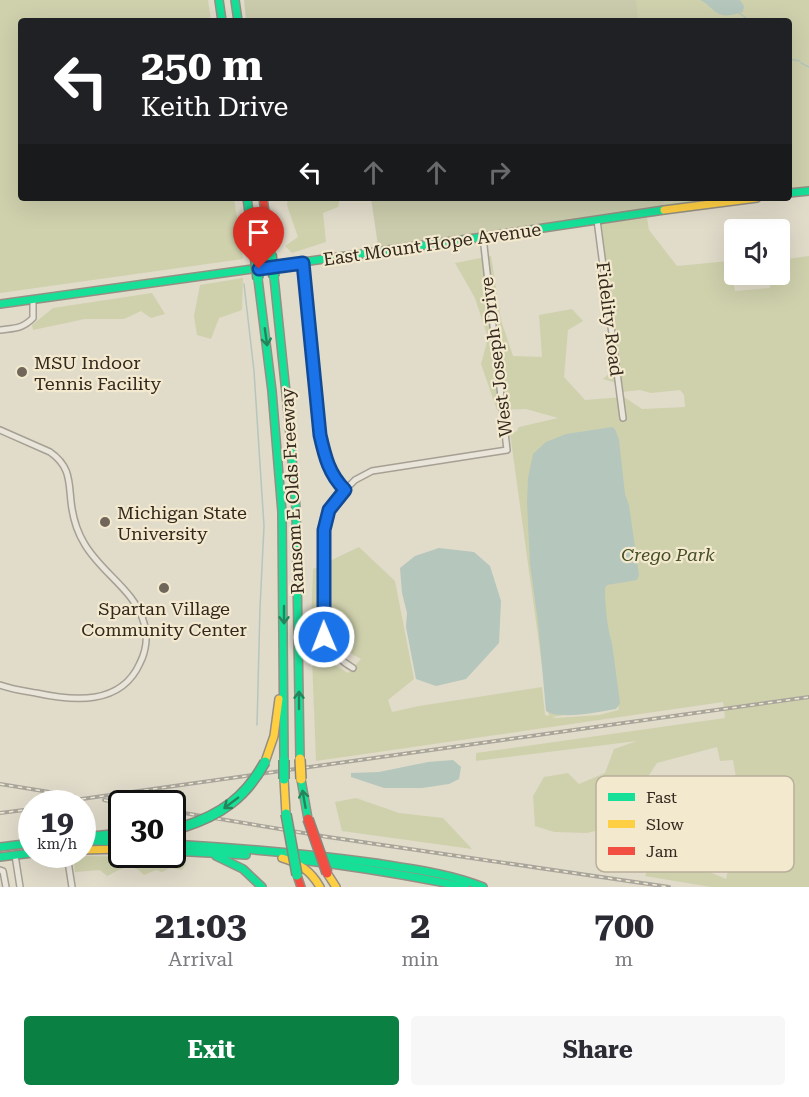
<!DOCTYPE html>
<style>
body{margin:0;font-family:"Roboto Serif",serif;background:#f7f7f7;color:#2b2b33;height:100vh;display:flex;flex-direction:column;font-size:22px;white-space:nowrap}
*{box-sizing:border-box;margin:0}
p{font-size:20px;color:#7c7c81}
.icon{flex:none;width:33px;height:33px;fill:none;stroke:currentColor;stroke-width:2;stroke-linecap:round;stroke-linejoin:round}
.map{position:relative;height:887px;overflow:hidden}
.side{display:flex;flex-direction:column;background:#fff;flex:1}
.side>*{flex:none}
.hud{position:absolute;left:18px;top:18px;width:774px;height:183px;border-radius:6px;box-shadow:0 6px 24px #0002;background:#202124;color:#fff;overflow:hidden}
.fabs{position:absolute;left:724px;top:219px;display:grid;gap:12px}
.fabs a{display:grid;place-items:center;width:66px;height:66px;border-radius:6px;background:#fff;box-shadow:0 6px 24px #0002;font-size:30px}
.speed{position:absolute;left:18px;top:790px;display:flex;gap:12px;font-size:30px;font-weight:700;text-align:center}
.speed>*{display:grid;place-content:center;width:78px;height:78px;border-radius:50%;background:#fff;box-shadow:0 6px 24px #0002;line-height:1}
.speed small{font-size:15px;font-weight:400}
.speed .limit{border:3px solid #111;border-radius:9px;background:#fff;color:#111}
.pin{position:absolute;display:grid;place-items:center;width:51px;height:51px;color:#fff;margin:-62px -26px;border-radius:50% 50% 50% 0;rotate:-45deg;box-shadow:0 0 6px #0007}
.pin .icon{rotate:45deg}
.me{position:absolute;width:66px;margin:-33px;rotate:359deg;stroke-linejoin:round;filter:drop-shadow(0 0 4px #0008)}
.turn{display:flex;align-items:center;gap:21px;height:126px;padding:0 24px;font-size:27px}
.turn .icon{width:78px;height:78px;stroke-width:2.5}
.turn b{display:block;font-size:42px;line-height:51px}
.lanes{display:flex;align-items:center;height:57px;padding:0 24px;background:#0003;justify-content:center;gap:30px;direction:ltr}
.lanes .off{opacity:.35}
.eta{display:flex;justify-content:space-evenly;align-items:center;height:102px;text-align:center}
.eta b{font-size:36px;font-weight:700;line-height:42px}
.primary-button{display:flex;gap:12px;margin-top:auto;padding:12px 24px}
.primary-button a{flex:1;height:69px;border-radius:6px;background:#0b8043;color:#fff;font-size:24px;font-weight:700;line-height:69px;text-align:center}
.primary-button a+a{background:#f7f7f7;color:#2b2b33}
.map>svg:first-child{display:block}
</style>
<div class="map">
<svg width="809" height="887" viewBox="0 0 809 887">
<rect width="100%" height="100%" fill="#e1dbca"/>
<g fill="#cfd1ad" fill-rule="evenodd">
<polygon points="0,0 208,0 211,21 21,21 21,198 234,198 243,259 0,293"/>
<polygon points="631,0 809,0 809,190 789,193 789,21 635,21"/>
<polygon points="288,198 340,198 338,207 323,213 326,242 292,253 285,246 298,237 287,205"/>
<polygon points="619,198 757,198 664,207"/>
<path d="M647,218l2,12 28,36 52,-5 6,30 35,-3v-13l10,-1v-14l29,-4v631h-98l-66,-11 6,-17 39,-8 15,19 21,9 5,-21 19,2 -2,-12 -10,-4 5,-25 -10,-59 -13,1 -3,-14 -60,16 -25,38 -24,27 -21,5 -33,-1 -19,-6 -2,-30 11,-19 24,-4 11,11 26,-11 9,-24 23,-8 -161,20v-8l249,-35 -2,-16 -407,59 -5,-128 9,7 10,22 18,11 13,-14 -18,-10 -9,-20 -23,-6 2,-54 46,-22 36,34 19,98 -26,21 4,12 27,-6 123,-19 3,28 4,1 -39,-283 6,-1 3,-5 39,-9 -32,-9 -29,1 -16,-46 7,-26 -13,-40 -20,-35 36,-7 10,64 12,36 29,1 -3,-42 33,-6 11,12 -15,9 -4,47 21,23 39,-3 18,12 43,-2 -1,-12 -4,-5 -29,3 -11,-3 -18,2 -2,-8 -17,-5 15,-13 -18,-142zM619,707l-1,3 -19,5 -43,3 -4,-1z"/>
<polygon points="243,278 242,310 219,318 211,339 197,335 194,316 200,285"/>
<polygon points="152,293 165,314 151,318 141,311 124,319 85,319 33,330 32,325 53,308"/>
<polygon points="356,798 399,813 443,818 472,849 342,831 335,802"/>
<path d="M77,856l68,1 11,3 20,-1 10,5 -4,6 -12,-2 -8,4 -6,-2 -12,5c-13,-14 -22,-6 -37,1l-7,-6 -25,2 -1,-10z"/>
</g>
<g fill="#cacaac">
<polygon points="244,0 636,0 638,21 246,21"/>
<polygon points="371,198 663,198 664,207 379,252"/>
</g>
<g fill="#b5c6bc">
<path d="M700,0h40l4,6 -1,6c-8,2 -18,6 -26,1 -7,-5 -10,-10 -17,-13z"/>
<path d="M612,427l3,2 4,11 6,54 4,11 10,70 -2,5 -30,5 -2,3c0,17 2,39 7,55l8,60 -4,6c-17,3 -55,11 -70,2l-8,-89 -8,-58 -3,-62 1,-24 5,-24 13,-12 20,-8z"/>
<polygon points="439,548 474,552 490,566 501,601 499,643 466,679 436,686 416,679 406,627 407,613 402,593 400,568 415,556"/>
<polygon points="453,760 461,767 459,779 449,784 422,788 384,788 351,777 351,773 379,772 428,762"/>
</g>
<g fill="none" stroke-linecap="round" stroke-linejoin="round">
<g stroke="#b5c6bc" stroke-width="1.5">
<polyline points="739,13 750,21 753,21"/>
<polyline points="789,59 800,61"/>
<polyline points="801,63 809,67"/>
<polyline points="244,284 254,371 264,526 260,608 257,725"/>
</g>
<defs>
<g id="street">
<polyline points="597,220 623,418"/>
<path d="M303,263l17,172c4,21 10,39 25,55"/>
<path d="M0,330c15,-2 22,-1 33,-12v-18"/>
<path d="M0,430l50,22c23,16 18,33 22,57 2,12 6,24 12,34 16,29 51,47 60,80 4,13 2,28 -4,40 -19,43 -67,38 -104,30 -12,-2 -25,-4 -36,-8"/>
<path d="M353,668c-13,-7 -22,-18 -29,-31v-107l2,-12 3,-8 4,-6 12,-14 10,-10 17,-9 135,-21 -24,-213"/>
<polyline points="15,855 20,887"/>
<polyline points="67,855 72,887"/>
<polyline points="0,870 3,871 6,887"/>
</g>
<g id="fast">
<polyline points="219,0 222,21"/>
<polyline points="235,0 238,21"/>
<polyline points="789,193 809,191"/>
<polyline points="247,198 255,254"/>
<polyline points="274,277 289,422 296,509 300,759"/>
<polyline points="258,279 272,391 282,512 284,760"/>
<polyline points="0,304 483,237 664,210"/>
<polyline points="301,779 308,819"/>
<polyline points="172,829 183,827"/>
<polyline points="82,837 122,833"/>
<polyline points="94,841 122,842"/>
<path d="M172,844c68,4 136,10 203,19 36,6 73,10 108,24"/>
<polyline points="0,847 32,843"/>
<polyline points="172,851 246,855"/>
<polyline points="216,856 243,869 262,887"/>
<polyline points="0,857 32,853"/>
<path d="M293,859c58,7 115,16 172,28"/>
</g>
<g id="slow">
<polyline points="664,210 757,198"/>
<polyline points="265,762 274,736 279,699"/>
<polyline points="284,779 286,814"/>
<polyline points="82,850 122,849"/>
<path d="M282,858c17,5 29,13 38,29"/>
<polyline points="327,873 336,887"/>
</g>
<g id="jam">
<polyline points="263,198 271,254"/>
<polyline points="297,875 301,887"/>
</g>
</defs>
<use href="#street" stroke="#a6a094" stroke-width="8"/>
<use href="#fast" stroke="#958f83" stroke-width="10"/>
<use href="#slow" stroke="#958f83" stroke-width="10"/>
<use href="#jam" stroke="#958f83" stroke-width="10"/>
<use href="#street" stroke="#e9e5db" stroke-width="5"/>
<use href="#fast" stroke="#16e098" stroke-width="7"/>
<use href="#slow" stroke="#ffcf43" stroke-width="7"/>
<use href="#jam" stroke="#f24e42" stroke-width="7"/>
<defs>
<g id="rail">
<polyline points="0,784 74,796"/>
<polyline points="104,800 126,804"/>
<polyline points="46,804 809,697"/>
<polyline points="172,811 328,837 669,887"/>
<polyline points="0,813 32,809"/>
</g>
</defs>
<use href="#rail" stroke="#a8a59c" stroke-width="4"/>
<use href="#rail" stroke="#f3e9cf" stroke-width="1.5" stroke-dasharray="4.5" stroke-linecap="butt"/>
<defs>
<g id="fast-bridge">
<polyline points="255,254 258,279"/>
<polyline points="271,254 274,277"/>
<polyline points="284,760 284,779"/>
<polyline points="286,814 297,875"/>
<path d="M183,827c38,-12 63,-30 82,-65"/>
</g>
<polyline id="slow-bridge" points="300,759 301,779"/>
<polyline id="jam-bridge" points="308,819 327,873"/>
</defs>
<use href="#fast-bridge" stroke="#8b857a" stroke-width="12" stroke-linecap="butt"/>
<use href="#slow-bridge" stroke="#8b857a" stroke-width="12" stroke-linecap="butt"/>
<use href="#jam-bridge" stroke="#8b857a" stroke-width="12" stroke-linecap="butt"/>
<use href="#fast-bridge" stroke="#16e098" stroke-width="9"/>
<use href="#slow-bridge" stroke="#ffcf43" stroke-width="9"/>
<use href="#jam-bridge" stroke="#f24e42" stroke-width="9"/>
</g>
<defs><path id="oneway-shaft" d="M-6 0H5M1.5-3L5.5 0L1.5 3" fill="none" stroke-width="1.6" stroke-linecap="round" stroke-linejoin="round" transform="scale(1.5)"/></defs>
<g stroke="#24845a">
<use href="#oneway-shaft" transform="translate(266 337) rotate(82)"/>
<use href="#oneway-shaft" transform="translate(284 615) rotate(90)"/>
<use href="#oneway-shaft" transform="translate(299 700) rotate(-90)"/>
<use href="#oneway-shaft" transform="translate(304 799) rotate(-100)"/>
<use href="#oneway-shaft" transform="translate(231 803) rotate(143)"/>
</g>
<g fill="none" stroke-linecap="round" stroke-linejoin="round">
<defs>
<path id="route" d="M259,269l44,-6 17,172c5,22 9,39 25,55l-16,20 -5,20v107"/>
</defs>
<use href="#route" stroke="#114b97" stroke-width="15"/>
<use href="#route" stroke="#1a73e8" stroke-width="10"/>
</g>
<g fill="#70675a" stroke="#f3e9cf" stroke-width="2">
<circle cx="22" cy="372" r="6"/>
<circle cx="105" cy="522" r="6"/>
<circle cx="164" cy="588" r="6"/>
</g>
<g text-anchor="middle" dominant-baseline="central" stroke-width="4.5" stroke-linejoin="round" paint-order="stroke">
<g font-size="18" fill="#33281d" stroke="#f3e9cf">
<text transform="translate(432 244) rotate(-8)">East Mount Hope Avenue</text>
<text transform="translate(610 319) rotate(83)">Fidelity Road</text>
<text transform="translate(496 357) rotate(-97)">West Joseph Drive</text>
<text transform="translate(292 491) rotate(-93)">Ransom E Olds Freeway</text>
</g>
<g font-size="18" fill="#33281d" stroke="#f3e9cf" text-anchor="start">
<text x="34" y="362">MSU Indoor<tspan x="34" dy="21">Tennis Facility</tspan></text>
<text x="117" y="512">Michigan State<tspan x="117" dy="21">University</tspan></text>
<text x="164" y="608" text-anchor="middle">Spartan Village<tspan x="164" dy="21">Community Center</tspan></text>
</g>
<g font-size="18" font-style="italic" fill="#434e24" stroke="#f3e9cf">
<text x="668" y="554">Crego Park</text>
</g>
</g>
<rect x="596" y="776" width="198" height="96" rx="9" fill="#f3e9cf" stroke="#b9af9a" stroke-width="1.5"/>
<rect x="608" y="793" width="27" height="8" fill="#16e098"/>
<rect x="608" y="820" width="27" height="8" fill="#ffcf43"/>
<rect x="608" y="847" width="27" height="8" fill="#f24e42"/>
<g font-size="16" fill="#33281d">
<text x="646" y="803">Fast</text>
<text x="646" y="830">Slow</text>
<text x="646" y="857">Jam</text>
</g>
</svg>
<div class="fabs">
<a><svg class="icon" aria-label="sound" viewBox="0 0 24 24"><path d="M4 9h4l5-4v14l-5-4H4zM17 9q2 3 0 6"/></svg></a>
</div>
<div class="speed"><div>19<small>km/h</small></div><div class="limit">30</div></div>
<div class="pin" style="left:259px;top:269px;background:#d93025"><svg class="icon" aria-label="arrive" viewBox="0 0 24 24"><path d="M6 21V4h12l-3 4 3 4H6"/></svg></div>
<svg class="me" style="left:324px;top:637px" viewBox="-20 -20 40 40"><circle r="17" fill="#1a73e8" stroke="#fff" stroke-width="3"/><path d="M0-11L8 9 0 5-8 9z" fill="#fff"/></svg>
<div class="hud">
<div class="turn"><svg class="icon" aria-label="left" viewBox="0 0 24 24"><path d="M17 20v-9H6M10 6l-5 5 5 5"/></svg><div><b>250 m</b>Keith Drive</div></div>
<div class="lanes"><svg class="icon" aria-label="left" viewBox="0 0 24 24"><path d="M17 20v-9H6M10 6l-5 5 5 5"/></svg><svg class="icon off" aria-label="ahead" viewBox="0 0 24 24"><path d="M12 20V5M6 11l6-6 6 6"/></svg><svg class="icon off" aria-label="ahead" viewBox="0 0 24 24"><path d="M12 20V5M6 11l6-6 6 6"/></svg><svg class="icon off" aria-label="right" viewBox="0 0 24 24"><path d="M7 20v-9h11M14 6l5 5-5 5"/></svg></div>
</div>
</div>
<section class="side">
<div class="eta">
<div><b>21:03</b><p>Arrival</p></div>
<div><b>2</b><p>min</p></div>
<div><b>700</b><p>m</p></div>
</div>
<div class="primary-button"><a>Exit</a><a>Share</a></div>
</section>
